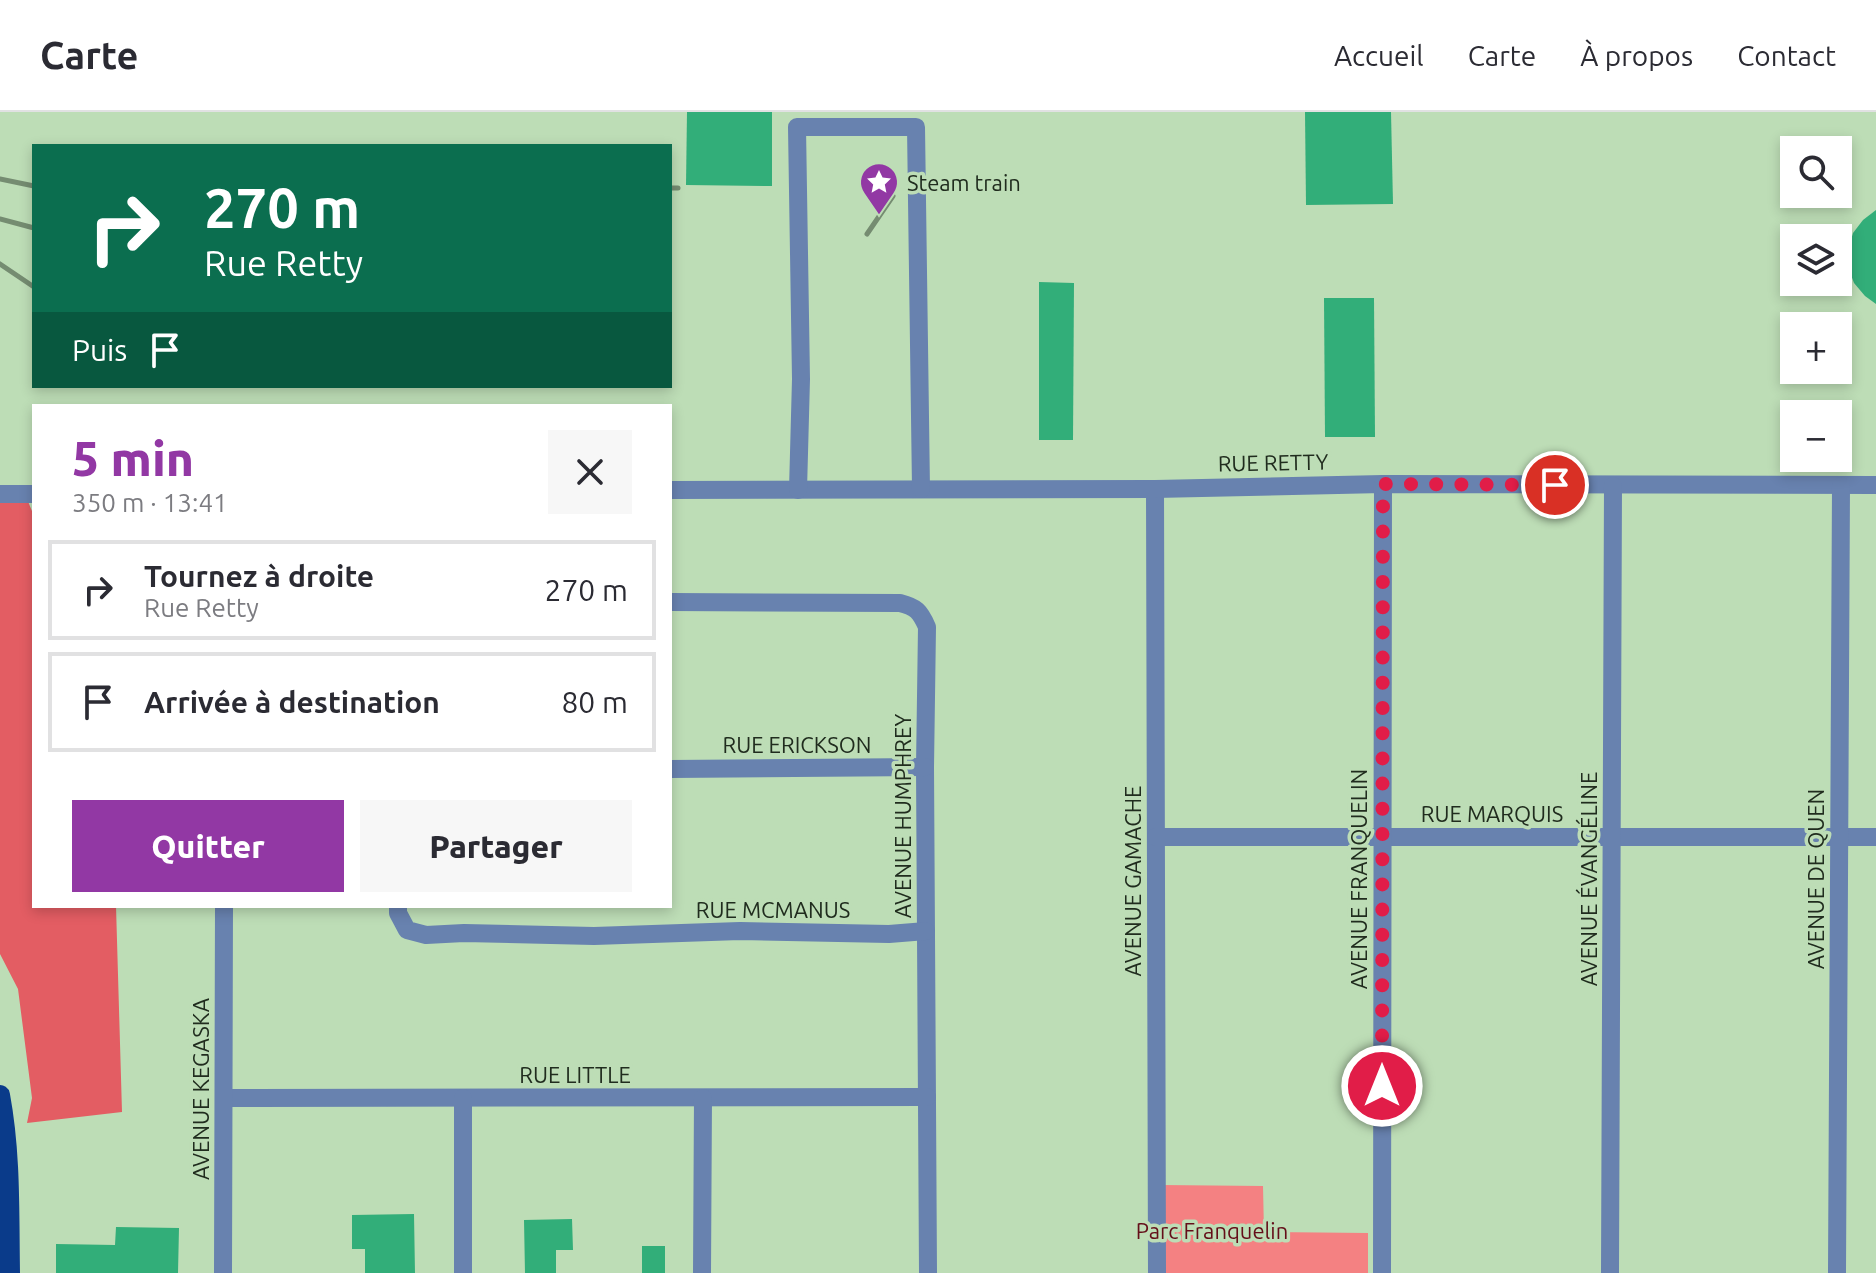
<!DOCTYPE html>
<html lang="fr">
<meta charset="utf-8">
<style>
body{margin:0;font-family:Ubuntu,sans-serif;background:#f7f7f7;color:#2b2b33;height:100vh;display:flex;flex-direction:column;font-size:30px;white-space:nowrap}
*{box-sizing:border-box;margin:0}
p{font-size:26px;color:#7c7c81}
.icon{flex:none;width:44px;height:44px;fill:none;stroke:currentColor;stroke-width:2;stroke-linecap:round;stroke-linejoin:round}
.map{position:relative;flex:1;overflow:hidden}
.panel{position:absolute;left:32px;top:292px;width:640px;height:504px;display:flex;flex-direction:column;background:#fff;border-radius:0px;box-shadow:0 4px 12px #0003}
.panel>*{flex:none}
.hud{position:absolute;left:32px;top:32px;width:640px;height:244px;border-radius:0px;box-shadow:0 4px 12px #0003;background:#0b6e4f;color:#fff;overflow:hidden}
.tools{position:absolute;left:1780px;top:24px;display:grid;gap:16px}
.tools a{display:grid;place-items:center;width:72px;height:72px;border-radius:0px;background:#fff;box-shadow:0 4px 12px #0003;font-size:40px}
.pin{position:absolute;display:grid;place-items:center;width:68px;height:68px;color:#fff;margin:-34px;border:4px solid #fff;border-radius:50%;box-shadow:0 2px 8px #0007}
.me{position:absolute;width:88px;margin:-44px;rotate:0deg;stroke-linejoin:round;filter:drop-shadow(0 0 6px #0008)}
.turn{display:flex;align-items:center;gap:28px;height:168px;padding:0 40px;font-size:36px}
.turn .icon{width:104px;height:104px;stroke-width:2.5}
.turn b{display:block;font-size:56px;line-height:68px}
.then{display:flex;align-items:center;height:76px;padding:0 40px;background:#0003;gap:16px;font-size:30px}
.round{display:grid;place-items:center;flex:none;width:84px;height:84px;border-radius:0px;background:#f7f7f7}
.head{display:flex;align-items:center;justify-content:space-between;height:136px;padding:0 40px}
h1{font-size:48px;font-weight:800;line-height:60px;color:#9238a4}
.primary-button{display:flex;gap:16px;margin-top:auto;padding:16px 40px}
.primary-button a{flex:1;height:92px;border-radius:0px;background:#9238a4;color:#fff;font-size:32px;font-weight:800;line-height:92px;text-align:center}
.primary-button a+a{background:#f7f7f7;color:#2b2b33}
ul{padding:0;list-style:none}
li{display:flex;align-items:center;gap:24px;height:100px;margin:0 16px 12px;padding:0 24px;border:4px solid #e1e1e2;border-radius:0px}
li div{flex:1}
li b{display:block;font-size:30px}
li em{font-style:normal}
header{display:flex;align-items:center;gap:48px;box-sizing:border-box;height:112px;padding:0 40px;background:#fff;border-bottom:2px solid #e1e1e2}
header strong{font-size:38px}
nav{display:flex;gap:44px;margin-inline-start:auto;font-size:28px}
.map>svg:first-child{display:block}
</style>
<header>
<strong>Carte</strong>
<nav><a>Accueil</a><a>Carte</a><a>À propos</a><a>Contact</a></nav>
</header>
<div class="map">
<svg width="1876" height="1161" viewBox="0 0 1876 1161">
<rect width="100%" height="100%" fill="#bdddb6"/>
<polygon fill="#f48182" points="1161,1073 1263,1074 1264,1120 1368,1121 1368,1161 1161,1161"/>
<polygon fill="#e35d63" points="0,382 25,382 34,404 34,794 116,794 122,1000 27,1011 32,986 18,877 0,842"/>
<g fill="#32ae79">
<polygon points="687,0 772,0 772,74 686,73"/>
<polygon points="1305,0 1391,0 1393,92 1306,93"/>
<polygon points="1876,98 1876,192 1865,184 1854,171 1848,155 1848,138 1853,121 1863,108"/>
<polygon points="1039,170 1074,171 1073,328 1039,328"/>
<polygon points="1324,186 1374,186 1375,325 1325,325"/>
<polygon points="414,1102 415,1161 365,1161 365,1137 352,1137 352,1103"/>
<polygon points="572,1107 573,1138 556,1138 556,1161 525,1161 524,1108"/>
<polygon points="116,1115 179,1116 178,1161 56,1161 56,1132 115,1133"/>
<rect x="642" y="1134" width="23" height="27"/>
</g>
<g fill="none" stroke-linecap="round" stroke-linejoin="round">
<g stroke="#6882af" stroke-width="18">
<polyline points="1155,377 1157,1161"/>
<polyline points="670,378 1155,377 1383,372 1876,373"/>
<polyline points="798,378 801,267 797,15 916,15 921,377"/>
<polyline points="0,382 34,382"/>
<path d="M670,490l230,1c16,4 20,8 27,24l-2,140 3,506"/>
<polyline points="670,657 925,655"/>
<polyline points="1156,725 1876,725"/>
<polyline points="398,794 398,801 407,818 426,823 464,821 594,824 740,819 889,822 926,819"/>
<polyline points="224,986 927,985"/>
<polyline points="223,1161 224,794"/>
<polyline points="463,1161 463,986"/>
<polyline points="702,1161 703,986"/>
<polyline points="1382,1161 1383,372"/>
<polyline points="1610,1161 1613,374"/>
<polyline points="1837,1161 1841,374"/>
</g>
<path stroke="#0a3b8a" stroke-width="20" d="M0,983c11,59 9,119 10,178"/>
<g stroke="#758c71" stroke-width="5">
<polyline points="0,67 34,74"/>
<polyline points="670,76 678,76"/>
<polyline points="0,107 34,116"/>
<polyline points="867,122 893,84"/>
<polyline points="0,152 34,175"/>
</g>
</g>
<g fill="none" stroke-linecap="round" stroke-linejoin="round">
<polyline stroke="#e11d48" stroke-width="14" stroke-dasharray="0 25.2" points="1382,974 1383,372 1555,373"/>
</g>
<defs>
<symbol id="sight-pin" viewBox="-11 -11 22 30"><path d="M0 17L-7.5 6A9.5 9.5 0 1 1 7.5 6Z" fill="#9238a4" stroke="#bdddb6"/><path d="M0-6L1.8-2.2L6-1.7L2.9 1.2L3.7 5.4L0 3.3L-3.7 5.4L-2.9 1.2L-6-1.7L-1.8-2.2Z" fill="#fff"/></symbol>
</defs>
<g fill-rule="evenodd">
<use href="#sight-pin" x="857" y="48" width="44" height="60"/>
</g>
<g text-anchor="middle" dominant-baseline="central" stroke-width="7" stroke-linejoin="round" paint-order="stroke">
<g font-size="22" fill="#202c1e" stroke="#bdddb6" text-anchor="start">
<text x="907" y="70">Steam train</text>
</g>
<g font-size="22" fill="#202c1e" stroke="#bdddb6">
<text transform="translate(1273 350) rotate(-1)">RUE RETTY</text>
<text x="797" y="632">RUE ERICKSON</text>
<text x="1492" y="701">RUE MARQUIS</text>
<text transform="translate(902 704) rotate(-90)">AVENUE HUMPHREY</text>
<text transform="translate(1358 767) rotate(-90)">AVENUE FRANQUELIN</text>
<text transform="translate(1588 767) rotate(-90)">AVENUE ÉVANGÉLINE</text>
<text transform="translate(1815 767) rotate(-90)">AVENUE DE QUEN</text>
<text transform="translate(1132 769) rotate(-90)">AVENUE GAMACHE</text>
<text x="773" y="797">RUE MCMANUS</text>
<text x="575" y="962">RUE LITTLE</text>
<text transform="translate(200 977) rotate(-90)">AVENUE KEGASKA</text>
</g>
<g font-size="22" fill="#640e19" stroke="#bdddb6">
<text x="1212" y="1118">Parc Franquelin</text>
</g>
</g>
</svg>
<div class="tools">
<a><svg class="icon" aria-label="search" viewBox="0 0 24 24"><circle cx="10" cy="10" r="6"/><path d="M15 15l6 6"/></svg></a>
<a><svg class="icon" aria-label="layers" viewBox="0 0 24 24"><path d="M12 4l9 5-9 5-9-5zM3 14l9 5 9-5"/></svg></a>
<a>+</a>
<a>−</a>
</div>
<div class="pin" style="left:1555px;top:373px;background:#d93025"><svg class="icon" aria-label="arrive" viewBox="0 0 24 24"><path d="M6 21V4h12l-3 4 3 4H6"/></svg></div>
<svg class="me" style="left:1382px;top:974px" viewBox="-20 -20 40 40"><circle r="17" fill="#e11d48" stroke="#fff" stroke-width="3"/><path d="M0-11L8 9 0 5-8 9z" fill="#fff"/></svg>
<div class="hud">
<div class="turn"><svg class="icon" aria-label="right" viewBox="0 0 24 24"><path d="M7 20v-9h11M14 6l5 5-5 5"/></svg><div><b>270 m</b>Rue Retty</div></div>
<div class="then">Puis<svg class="icon" aria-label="arrive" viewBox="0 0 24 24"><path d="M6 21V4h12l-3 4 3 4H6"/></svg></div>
</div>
<section class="panel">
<div class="head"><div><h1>5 min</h1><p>350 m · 13:41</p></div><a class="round"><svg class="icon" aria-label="close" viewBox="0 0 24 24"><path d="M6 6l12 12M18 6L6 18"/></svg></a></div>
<ul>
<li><svg class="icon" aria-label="right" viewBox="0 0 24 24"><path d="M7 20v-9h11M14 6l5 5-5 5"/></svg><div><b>Tournez à droite</b><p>Rue Retty</p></div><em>270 m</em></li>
<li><svg class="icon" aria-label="arrive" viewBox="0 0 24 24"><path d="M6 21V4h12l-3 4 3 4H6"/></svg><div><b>Arrivée à destination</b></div><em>80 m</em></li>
</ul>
<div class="primary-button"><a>Quitter</a><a>Partager</a></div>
</section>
</div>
